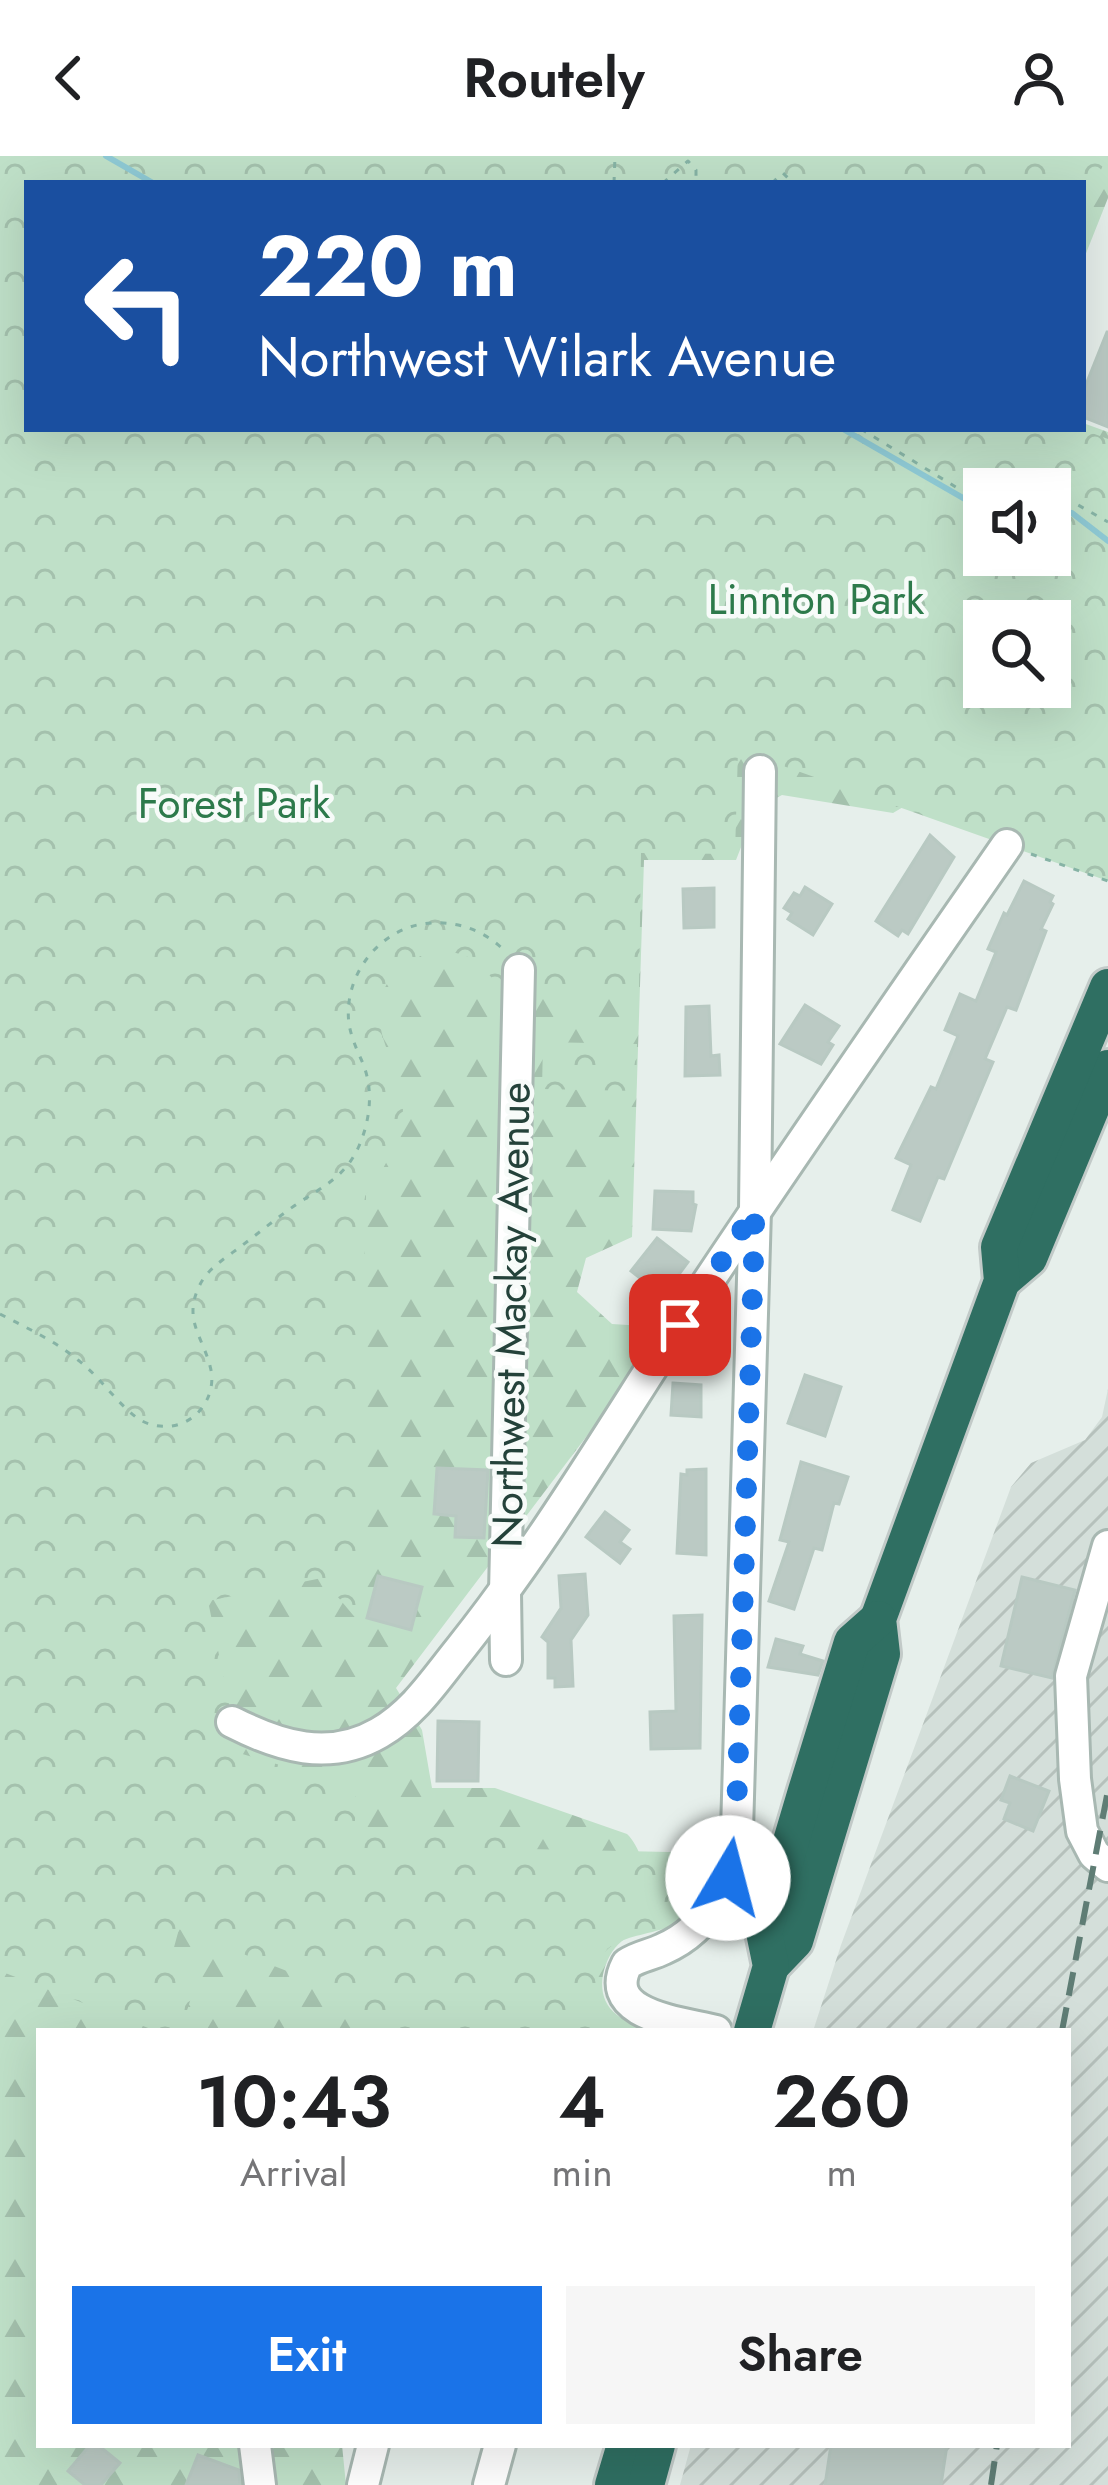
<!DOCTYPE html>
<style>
body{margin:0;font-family:Jost,sans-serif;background:#f6f6f6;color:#202124;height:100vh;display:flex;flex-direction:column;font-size:45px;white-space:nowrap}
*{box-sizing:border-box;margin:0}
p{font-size:39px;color:#757577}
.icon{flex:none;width:66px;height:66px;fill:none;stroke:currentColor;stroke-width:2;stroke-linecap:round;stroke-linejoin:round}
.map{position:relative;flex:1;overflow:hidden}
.sheet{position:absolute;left:36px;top:1872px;width:1035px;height:420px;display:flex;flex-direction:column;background:#fff;border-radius:0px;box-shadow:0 12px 48px #0002}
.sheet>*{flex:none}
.banner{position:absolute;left:24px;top:24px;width:1062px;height:252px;border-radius:0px;box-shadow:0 12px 48px #0002;background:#1a4fa0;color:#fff;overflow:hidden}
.fabs{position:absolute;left:963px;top:312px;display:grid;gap:24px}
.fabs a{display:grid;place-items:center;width:108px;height:108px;border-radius:0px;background:#fff;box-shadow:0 12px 48px #0002;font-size:60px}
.pin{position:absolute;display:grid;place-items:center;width:102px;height:102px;color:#fff;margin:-51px;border-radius:24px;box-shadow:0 6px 18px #0006}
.me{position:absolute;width:132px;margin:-66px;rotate:8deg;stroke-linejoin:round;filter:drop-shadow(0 0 9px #0008)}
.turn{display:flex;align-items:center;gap:42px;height:252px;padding:0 36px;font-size:54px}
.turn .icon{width:156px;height:156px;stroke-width:2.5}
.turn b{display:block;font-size:84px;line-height:102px}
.eta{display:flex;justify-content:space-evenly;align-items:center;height:204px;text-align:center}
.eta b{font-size:72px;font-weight:600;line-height:84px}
.primary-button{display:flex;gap:24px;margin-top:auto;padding:24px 36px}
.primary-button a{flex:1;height:138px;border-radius:0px;background:#1a73e8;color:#fff;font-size:48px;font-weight:600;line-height:138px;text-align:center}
.primary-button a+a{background:#f6f6f6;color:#202124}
header{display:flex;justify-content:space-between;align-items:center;height:156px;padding:0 36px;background:#fff;font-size:54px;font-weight:600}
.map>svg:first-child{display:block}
</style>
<header><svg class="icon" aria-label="back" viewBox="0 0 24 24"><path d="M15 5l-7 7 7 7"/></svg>Routely<svg class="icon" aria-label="person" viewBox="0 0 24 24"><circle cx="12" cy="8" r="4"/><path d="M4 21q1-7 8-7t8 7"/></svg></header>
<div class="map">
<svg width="1108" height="2329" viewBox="0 0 1108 2329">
<defs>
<pattern id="industrial-furrows" width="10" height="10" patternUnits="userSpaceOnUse" patternTransform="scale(3)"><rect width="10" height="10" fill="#d4dfda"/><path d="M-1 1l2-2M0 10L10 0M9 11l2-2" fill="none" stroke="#b6c1bc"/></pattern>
<pattern id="forest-firs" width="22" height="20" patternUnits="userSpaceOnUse" patternTransform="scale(3)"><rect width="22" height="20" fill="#bfe0c8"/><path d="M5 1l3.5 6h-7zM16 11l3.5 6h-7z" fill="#a4c1ad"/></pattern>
<pattern id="park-crowns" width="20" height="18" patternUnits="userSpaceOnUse" patternTransform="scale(3)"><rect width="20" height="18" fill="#bfe0c8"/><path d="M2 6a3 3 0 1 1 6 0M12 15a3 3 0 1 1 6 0" fill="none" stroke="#a4c1ad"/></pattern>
</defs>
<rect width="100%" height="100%" fill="#e6efeb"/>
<polygon fill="url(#industrial-furrows)" points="1108,1233 1108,2329 680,2329 691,2289 1068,2289 1068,1875 813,1875 841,1789 1011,1331 1031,1307 1085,1284 1102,1261"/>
<path fill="url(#forest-firs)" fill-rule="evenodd" d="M0,0h1108v42l-25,63v-78h-1056v246h1056v-6l25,9v393l-193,-25 -22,13 -111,-18 -26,14 -20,51h-92l-12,377 -46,21 -9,34 35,32 32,2 11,4 3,12 -262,346 26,42 10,58h63l132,46c18,17 27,64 15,88 -5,10 -20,17 -27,26 -15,19 -20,51 2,67 11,9 31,12 44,16h-221l-34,-13 -4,13h-363v414h303l4,40h-346zM984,333h66v66h-66zM984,465h66v66h-66z"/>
<g fill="url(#park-crowns)" fill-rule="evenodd">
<path d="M0,0h1107l-24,55v-28h-1056v246h1054l27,10v442l-370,-131 -3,104 -94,-1 -2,138 -138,-2c-10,-12 -20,-26 -33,-32 -38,-18 -88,12 -89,54 -1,37 30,70 23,108 -5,28 -19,52 -36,75l-8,427 -36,-43 -114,23 31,152 65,19 51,-5v63l172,3 1,16 188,4c-1,23 -12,51 -32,66 -31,24 -101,6 -85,77 5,22 19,27 39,35h-235l-84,-34 4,-12 -144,-56 -6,22 20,40 -12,40h-25l-156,-60zM984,333h66v66h-66zM984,465h66v66h-66z"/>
<polygon points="543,886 637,888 636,935 542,933"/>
</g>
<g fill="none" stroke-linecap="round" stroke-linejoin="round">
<g stroke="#8ec9d4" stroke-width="6">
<polyline points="106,0 153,27"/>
<polyline points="843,273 984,354"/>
<polyline points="1050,356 1072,357 1108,385"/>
</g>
</g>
<g fill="#bbcac4" stroke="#b8c9c2" stroke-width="3">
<polygon points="1107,176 1108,176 1108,271 1083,261 1083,236"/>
<polygon points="930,679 954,701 908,778 902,774 898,780 876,765"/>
<polygon points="1024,725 1053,740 1050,746 1053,748 1041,773 1046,775 1016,854 1007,851 985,903 993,906 944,1023 938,1021 920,1065 893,1054 911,1009 896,1002 931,931 936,933 958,880 945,874 960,838 976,845 996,796 988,793 1004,757 1007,759"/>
<polygon points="805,731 832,748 813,779 788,763 792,757 784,752 794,737 800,740"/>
<polygon points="714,732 714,771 684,772 683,733"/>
<polygon points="805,849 839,870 828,886 833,889 821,908 780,888"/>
<polygon points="709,850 711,900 719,899 720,919 685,920 686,851"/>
<polygon points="655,1035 693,1036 693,1048 696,1049 691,1075 653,1073"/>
<polygon points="657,1082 688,1106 663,1140 631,1115"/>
<polygon points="805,1219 841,1231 825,1280 788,1267"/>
<polygon points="673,1227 701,1229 701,1261 671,1259"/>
<polygon points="801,1306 848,1321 839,1348 834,1347 822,1394 814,1392 794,1453 769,1445 789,1386 780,1384"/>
<polygon points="437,1312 488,1314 484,1382 455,1381 456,1360 434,1358"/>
<polygon points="706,1313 706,1399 677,1397 681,1318 687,1319 687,1314"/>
<polygon points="605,1356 629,1374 620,1386 630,1393 620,1407 586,1381"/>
<polygon points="585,1418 588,1459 571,1484 573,1530 555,1531 555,1522 548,1522 548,1486 542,1481 561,1452 559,1420"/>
<polygon points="378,1420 422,1431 411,1474 367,1462"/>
<polygon points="1022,1421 1075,1434 1052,1522 1001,1510"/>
<polygon points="702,1459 700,1592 651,1593 650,1556 676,1555 674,1460"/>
<polygon points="776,1483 803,1490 800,1498 823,1505 818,1519 768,1511"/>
<polygon points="438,1565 479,1566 478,1625 437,1625"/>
<polygon points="1010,1620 1049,1635 1033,1675 1004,1663 1010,1647 1001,1644"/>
<polygon points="90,2289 98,2289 120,2307 101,2329 85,2329 68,2315"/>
<polygon points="831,2289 947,2289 941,2329 825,2329"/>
<polygon points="198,2299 239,2314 240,2329 186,2329"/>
</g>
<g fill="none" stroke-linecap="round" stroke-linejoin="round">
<defs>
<g id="minor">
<polyline points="1108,1390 1071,1520 1075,1623 1082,1675 1094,1698 1108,1710"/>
<polyline points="506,1504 505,1437 519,814"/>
<path d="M232,1566c47,24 97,40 147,11 35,-20 56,-53 81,-84 79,-99 145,-209 214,-316 108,-164 221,-326 333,-488"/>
<path d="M716,1875c-35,-9 -116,-15 -89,-67 12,-8 24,-9 36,-15 52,-23 64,-67 74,-118l18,-621 5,-439"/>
<polyline points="255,2289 260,2329"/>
<polyline points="363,2329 373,2289"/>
<polyline points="489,2329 500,2289"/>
</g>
<g id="highway">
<polyline points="1002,1125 1029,1102 1108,912"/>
<polyline points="771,1810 795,1785 882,1498 878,1463 1002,1125 999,1091 1108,831"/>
<polyline points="752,1875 771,1810 764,1776 806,1635 852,1486 878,1463"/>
<polyline points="613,2329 625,2289"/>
<polyline points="646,2329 657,2289"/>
</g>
</defs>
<use href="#minor" stroke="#a8b8b2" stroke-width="36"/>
<use href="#highway" stroke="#c2cac8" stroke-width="42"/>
<g stroke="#86b3a5" stroke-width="3" stroke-dasharray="6 9" stroke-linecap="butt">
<polyline points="614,27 615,0"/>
<polyline points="663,27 688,5 696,14 696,27"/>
<polyline points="772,27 783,17 793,27"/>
<polyline points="861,273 959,333 984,342"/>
<polyline points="1050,340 1071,345 1108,366"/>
<polyline points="1031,698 1108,725"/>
<path d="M0,1158c27,14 55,27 78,46 22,17 37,41 58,57 10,8 23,10 35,9 28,-3 47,-33 39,-60 -7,-28 -26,-46 -12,-77 7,-18 23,-28 38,-39 19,-14 38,-30 58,-44 26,-18 51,-28 65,-60 12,-28 15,-59 2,-87 -5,-11 -10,-23 -12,-35 -6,-46 27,-92 73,-100 31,-5 61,5 83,27"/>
</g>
<use href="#minor" stroke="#fff" stroke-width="30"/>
<use href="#highway" stroke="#2f6f62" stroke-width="36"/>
<g stroke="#5f7d75" stroke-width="6" stroke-dasharray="24 12" stroke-linecap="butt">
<polyline points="1062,1875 1108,1634"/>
<polyline points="991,2329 997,2289"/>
</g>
</g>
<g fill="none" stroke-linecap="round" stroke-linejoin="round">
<polyline stroke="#1a73e8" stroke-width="21" stroke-dasharray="0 37.8" points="680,1169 755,1054 736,1675 728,1722"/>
</g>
<g text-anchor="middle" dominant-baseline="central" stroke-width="9" stroke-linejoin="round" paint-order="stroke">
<g font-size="42" fill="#2d7a4b" stroke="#f7fbf9">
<text x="816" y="443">Linnton Park</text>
<text x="234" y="647">Forest Park</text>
</g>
<g font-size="42" fill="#24423a" stroke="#f7fbf9">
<text transform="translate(511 1159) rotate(-89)">Northwest Mackay Avenue</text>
</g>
</g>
</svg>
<div class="fabs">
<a><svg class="icon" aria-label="sound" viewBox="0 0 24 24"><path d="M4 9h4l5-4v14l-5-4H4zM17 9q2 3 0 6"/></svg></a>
<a><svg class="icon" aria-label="search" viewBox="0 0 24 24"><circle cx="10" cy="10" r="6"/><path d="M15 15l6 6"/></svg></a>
</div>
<div class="pin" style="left:680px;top:1169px;background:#d93025"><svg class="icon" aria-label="arrive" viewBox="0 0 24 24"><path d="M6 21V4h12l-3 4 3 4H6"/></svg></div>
<svg class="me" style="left:728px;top:1722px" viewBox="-20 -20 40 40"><circle r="19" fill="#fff"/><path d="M0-13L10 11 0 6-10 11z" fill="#1a73e8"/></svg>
<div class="banner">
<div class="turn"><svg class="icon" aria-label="left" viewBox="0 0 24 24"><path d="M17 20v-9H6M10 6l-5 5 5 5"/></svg><div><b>220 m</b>Northwest Wilark Avenue</div></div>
</div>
<section class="sheet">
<div class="eta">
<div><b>10:43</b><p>Arrival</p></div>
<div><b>4</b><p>min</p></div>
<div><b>260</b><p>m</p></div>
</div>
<div class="primary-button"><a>Exit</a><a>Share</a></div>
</section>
</div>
